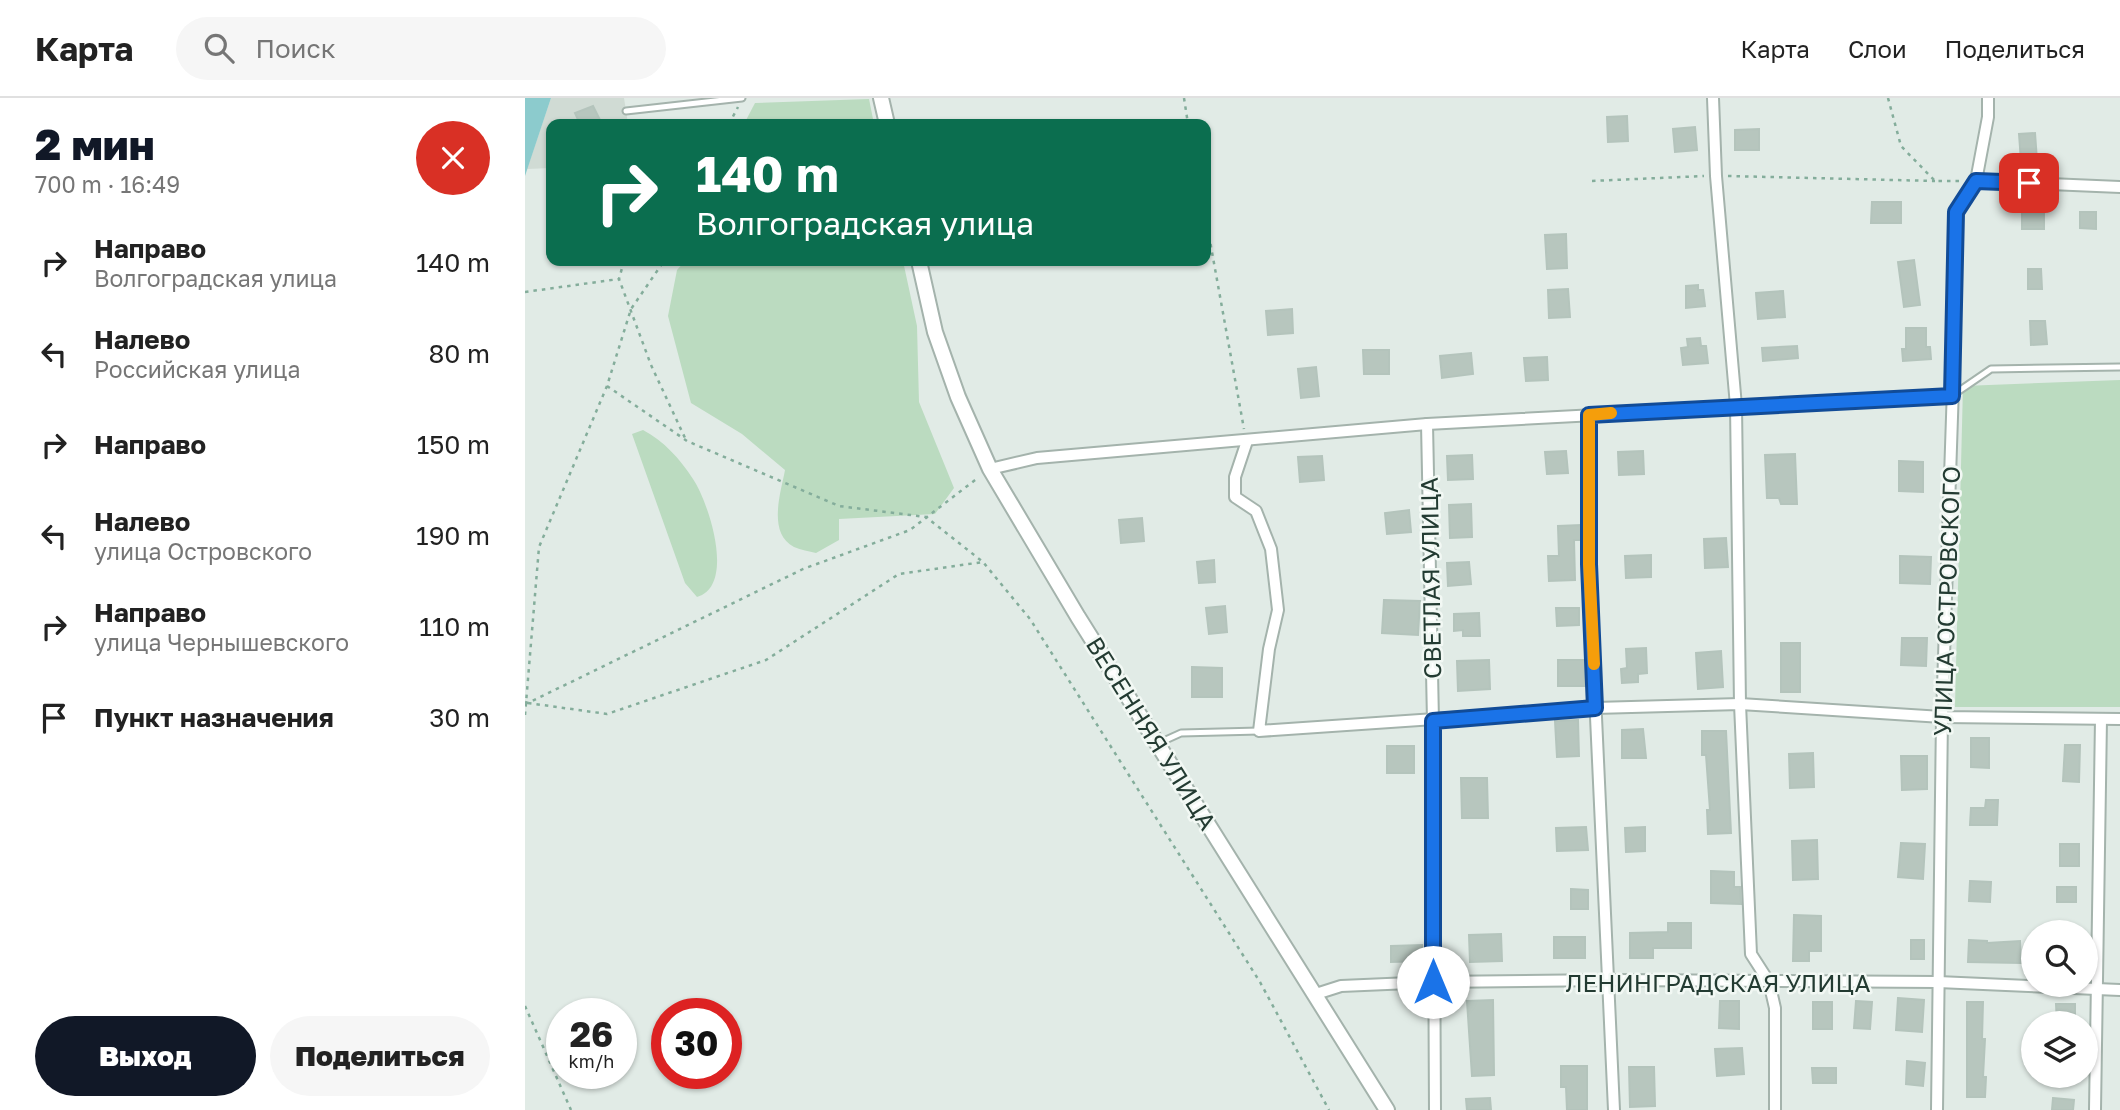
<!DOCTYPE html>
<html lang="ru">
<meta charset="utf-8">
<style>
body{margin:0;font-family:"Golos Text",sans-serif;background:#f6f6f6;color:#222;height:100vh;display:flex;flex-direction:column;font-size:26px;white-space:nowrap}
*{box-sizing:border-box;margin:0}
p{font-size:23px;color:#767676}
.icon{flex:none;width:38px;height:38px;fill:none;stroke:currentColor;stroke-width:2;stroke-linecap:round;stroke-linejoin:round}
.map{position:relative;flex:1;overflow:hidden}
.details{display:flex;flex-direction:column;background:#fff;width:525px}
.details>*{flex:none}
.top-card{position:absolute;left:21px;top:21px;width:665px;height:147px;border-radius:14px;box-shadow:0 2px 5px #0004;background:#0b6e4f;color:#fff;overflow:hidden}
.buttons{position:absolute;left:1496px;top:822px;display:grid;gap:14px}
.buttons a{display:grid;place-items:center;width:77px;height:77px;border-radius:50%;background:#fff;box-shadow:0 2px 5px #0004;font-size:35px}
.speed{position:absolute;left:21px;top:900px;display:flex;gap:14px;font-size:35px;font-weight:700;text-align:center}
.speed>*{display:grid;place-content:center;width:91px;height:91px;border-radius:50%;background:#fff;box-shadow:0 2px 5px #0004;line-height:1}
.speed small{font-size:18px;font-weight:400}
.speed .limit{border:10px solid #d22;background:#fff;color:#111}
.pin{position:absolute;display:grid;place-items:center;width:60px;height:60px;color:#fff;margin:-30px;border-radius:14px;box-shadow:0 4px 10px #0006}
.me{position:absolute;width:77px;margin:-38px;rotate:0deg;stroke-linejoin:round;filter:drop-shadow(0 0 5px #0008)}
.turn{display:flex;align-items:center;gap:24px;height:147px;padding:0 35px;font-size:32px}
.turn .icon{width:91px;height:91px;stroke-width:2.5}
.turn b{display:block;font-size:49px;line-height:60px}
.round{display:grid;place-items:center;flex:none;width:74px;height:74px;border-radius:37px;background:#f6f6f6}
.summary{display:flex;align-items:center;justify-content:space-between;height:119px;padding:0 35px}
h1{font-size:42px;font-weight:800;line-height:52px;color:#111827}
.button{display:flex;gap:14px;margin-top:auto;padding:14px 35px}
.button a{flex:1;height:80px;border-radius:42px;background:#111827;color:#fff;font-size:28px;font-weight:800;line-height:80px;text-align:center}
.button a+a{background:#f6f6f6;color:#222}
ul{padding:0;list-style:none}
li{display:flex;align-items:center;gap:21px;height:91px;padding:0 35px}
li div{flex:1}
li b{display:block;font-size:26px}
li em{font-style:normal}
header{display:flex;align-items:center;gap:42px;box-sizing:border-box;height:98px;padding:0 35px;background:#fff;border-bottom:2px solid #e0e0e0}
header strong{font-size:33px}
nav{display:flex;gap:38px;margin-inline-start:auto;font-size:24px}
.search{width:490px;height:63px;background:#f6f6f6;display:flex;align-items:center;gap:18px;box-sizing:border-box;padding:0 24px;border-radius:38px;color:#767676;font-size:26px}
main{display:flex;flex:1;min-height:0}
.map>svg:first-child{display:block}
</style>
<header>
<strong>Карта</strong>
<div class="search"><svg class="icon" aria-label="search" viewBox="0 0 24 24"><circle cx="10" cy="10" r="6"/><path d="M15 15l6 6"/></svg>Поиск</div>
<nav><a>Карта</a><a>Слои</a><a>Поделиться</a></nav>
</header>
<main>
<section class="details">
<div class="summary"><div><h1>2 мин</h1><p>700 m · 16:49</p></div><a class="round" style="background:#d93025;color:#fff"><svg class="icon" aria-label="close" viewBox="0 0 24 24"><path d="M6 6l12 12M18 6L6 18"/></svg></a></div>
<ul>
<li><svg class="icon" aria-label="right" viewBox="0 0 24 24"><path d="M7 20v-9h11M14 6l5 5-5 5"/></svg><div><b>Направо</b><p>Волгоградская улица</p></div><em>140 m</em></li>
<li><svg class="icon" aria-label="left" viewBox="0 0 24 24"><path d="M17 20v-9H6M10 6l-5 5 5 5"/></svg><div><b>Налево</b><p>Российская улица</p></div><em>80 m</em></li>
<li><svg class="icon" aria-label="right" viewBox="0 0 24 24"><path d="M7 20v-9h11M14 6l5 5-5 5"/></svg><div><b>Направо</b></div><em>150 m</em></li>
<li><svg class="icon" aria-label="left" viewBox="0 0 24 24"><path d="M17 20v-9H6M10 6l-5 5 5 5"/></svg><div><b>Налево</b><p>улица Островского</p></div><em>190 m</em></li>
<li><svg class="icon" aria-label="right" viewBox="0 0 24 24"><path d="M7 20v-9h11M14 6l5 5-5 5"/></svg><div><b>Направо</b><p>улица Чернышевского</p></div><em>110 m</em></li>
<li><svg class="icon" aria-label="arrive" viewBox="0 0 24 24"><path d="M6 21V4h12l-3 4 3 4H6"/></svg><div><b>Пункт назначения</b></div><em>30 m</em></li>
</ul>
<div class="button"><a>Выход</a><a>Поделиться</a></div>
</section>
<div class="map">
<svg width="1595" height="1012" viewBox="0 0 1595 1012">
<rect width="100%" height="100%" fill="#e1ebe6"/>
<polygon fill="#d0dbd4" points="26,0 99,0 103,26 26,26 26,70 2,71"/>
<g fill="#bbdbc0">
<polygon points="344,1 349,26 219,26 230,5"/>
<path d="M160,163h218l14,65 2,76 35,86 -19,26 -96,5v21l-23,13c-7,-2 -15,-3 -22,-6 -27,-14 -13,-55 -9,-77l-43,-36 -51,-31 -23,-87 9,-46z"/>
<polygon points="1595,282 1595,609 1430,609 1438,288"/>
<path d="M118,332c21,11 37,29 50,49 16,24 43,107 4,118l-12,-14 -53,-149z"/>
</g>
<polygon fill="#8ccbcd" points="0,0 26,0 0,78"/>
<g fill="#b7c6be" stroke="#b4c4bc" stroke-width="2">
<polygon points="68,8 75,22 65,26 55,26 50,15"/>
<polygon points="1102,18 1103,43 1083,44 1082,19"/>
<polygon points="1170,29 1172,52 1150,54 1148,31"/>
<polygon points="1234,31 1234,52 1210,52 1210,32"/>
<polygon points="1510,35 1512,62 1496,63 1494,36"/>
<polygon points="1347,104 1376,104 1376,125 1346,125"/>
<rect x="1497" y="110" width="22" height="21"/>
<polygon points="1555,114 1571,114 1571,131 1555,130"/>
<polygon points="1041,136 1042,170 1022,171 1020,137"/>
<polygon points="1389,162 1395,207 1379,209 1373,164"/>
<polygon points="1503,171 1516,171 1517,191 1503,191"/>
<polygon points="1173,187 1173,192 1178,192 1180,208 1161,210 1161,188"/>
<polygon points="1043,191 1045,219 1024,220 1023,192"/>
<polygon points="1258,193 1260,219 1233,221 1231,195"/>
<polygon points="767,211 768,235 743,237 741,213"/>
<polygon points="1505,223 1520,223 1522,246 1506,247"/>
<polygon points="1381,230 1401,230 1401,249 1405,249 1406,261 1378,263 1377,251 1381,251"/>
<polygon points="1175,240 1176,248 1181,248 1183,265 1158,267 1156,250 1163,249 1162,241"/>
<polygon points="1272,248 1273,260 1238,263 1237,250"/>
<polygon points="838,252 864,252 864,276 839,276"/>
<polygon points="946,255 948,276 917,280 915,258"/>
<polygon points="1022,259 1023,282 1001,283 999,260"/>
<polygon points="791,269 794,298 776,300 773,271"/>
<polygon points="1041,353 1043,375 1022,376 1020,354"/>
<polygon points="1118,353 1119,376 1094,377 1093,354"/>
<polygon points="1270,356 1272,406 1256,406 1254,400 1242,400 1240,357"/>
<polygon points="947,357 948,381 923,382 922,358"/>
<polygon points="797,358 799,382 775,384 773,359"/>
<polygon points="1374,363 1398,364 1398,394 1374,393"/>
<polygon points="946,406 947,439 925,440 924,407"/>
<polygon points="884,412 886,434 862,436 860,415"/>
<polygon points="617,420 619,443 596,445 594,422"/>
<polygon points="1056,427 1056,442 1049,442 1050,482 1024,483 1023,458 1034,458 1033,428"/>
<polygon points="1201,440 1203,469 1180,470 1179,441"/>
<polygon points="1126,457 1126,479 1101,480 1100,458"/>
<polygon points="1375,458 1406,459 1405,486 1375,485"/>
<polygon points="689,462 690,484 674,485 672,464"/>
<polygon points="944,464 946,486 923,488 922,465"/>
<polygon points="859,502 895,503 893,537 857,535"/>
<polygon points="700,508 702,534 684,536 681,510"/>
<polygon points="1031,510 1054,510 1054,527 1032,528"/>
<polygon points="954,515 955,538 938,538 938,532 929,533 929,516"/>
<polygon points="1377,540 1402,540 1401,568 1376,567"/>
<rect x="1256" y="545" width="19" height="49"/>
<polygon points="1121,550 1122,575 1113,576 1113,584 1097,585 1096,571 1102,570 1101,551"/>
<polygon points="1196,553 1198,589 1173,591 1171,555"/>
<polygon points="964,562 965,591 933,593 932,563"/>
<rect x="1033" y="562" width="27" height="26"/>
<polygon points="667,569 697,570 697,599 667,599"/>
<polygon points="1053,622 1054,658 1032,659 1030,623"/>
<polygon points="1118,631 1121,660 1097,660 1097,632"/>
<polygon points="1177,633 1201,633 1206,735 1183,736 1182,712 1185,712 1181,657 1177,657"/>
<polygon points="1446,640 1464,640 1464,670 1446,669"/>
<polygon points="1540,647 1555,647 1554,684 1538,683"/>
<rect x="862" y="648" width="27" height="27"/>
<polygon points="1288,655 1289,689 1265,690 1264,656"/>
<polygon points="1376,658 1402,658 1402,691 1377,692"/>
<polygon points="936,680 962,680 963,720 937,720"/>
<polygon points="1461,702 1473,702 1472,727 1445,727 1446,710 1460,710"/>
<polygon points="1061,729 1063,752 1032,753 1031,730"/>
<polygon points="1120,729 1120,753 1101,754 1100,730"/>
<polygon points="1292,742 1293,781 1268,782 1267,743"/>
<polygon points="1376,745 1400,746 1398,781 1373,779"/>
<rect x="1535" y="746" width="19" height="22"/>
<polygon points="1186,773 1209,774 1209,789 1215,789 1216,806 1186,805"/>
<polygon points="1445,783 1466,784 1465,804 1444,803"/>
<rect x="1532" y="789" width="19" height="15"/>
<polygon points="1046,791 1063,792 1063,811 1046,811"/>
<polygon points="1269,817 1296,818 1296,853 1284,853 1284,863 1268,863"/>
<polygon points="1143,825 1166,825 1166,850 1128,850 1128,860 1105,860 1105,835 1143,834"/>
<polygon points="976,836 977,863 945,864 944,837"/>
<rect x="1029" y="839" width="31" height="21"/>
<rect x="1386" y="842" width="13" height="19"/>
<polygon points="1444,842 1462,843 1462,845 1495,843 1496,865 1443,864"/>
<polygon points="897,847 897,863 866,864 866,848"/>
<polygon points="1373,900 1399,902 1397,934 1371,932"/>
<polygon points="968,902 969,977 947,978 942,903"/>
<polygon points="1195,903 1214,903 1214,931 1194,930"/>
<polygon points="1331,903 1347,904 1345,931 1329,930"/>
<rect x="1288" y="904" width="19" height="27"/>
<polygon points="1442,904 1458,904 1457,941 1460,941 1458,979 1461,979 1460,999 1442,999"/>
<polygon points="1531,906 1550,906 1550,926 1532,926"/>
<polygon points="1217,950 1219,976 1192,978 1190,951"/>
<polygon points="1382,963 1400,965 1398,988 1381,986"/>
<polygon points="1036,968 1062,968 1062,1012 1042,1012 1041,989 1036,989"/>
<polygon points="1104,969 1129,969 1130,1008 1105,1009"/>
<polygon points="1287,970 1311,970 1311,985 1288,985"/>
<polygon points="965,1000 966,1012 942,1012 941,1001"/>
<polygon points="1528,1000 1549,1002 1548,1012 1527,1012"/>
</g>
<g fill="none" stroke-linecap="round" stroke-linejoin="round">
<defs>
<g id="service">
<polyline points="101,13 217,0"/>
<polyline points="1428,297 1466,271 1595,269"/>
<polyline points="634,645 656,635 734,633"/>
</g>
<g id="minor">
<polyline points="1188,0 1191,78 1211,308 1215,606 1226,856 1244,884 1250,910 1250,1012"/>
<polyline points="1451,83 1595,89"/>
<polyline points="1064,317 1064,466 1089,1012"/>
<polyline points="902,326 908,623 910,1012"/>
<polyline points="722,343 710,379 710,399 731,413 746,451 753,512 744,551 734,633 1070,610 1215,606 1417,619 1595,621"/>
<polyline points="465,371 512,360 902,326 1427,298"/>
<polyline points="791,896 816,888 908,884 1084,882 1413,884 1595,892"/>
<polyline points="1412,1012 1417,619 1429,259 1431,114 1451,83 1463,19 1463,0"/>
<polyline points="1570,1012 1576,621"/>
</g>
<g id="tertiary">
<polyline points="356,0 362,26"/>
<polyline points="394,163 410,234 433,299 465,371 553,519 862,1012"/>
</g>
</defs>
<use href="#service" stroke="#a4b3ac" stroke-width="9"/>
<use href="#minor" stroke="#a4b3ac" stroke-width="14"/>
<use href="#tertiary" stroke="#a4b3ac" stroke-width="18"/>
<g stroke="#84ad9b" stroke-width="2.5" stroke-dasharray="3.5 5" stroke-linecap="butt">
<polyline points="659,0 663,26"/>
<polyline points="1363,0 1376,48 1410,83 1437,83"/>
<polyline points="204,26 213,9"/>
<polyline points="1203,78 1410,83"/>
<polyline points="1067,83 1179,78"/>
<polyline points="681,121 719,331"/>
<polyline points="99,163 94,181 126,267 160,340"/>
<polyline points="0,194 94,181"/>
<polyline points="82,288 162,343 314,408 401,419 458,464"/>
<polyline points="0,604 3,605 278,471 385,432 454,379"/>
<polyline points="3,605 82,616 241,562 374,476 458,464 505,521 735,884 804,1012"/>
<polyline points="0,617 14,449 82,288 106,211 139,163"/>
<polyline points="0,908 46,1012"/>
</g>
<use href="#service" stroke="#fff" stroke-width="5"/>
<use href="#minor" stroke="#fff" stroke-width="10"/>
<use href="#tertiary" stroke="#fff" stroke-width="14"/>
</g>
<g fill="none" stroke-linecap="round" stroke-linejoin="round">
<defs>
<polyline id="route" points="908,884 908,623 1070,610 1064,466 1064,317 1427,298 1431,114 1451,83 1504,85"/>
</defs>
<use href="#route" stroke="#114b97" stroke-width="18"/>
<use href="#route" stroke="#1a73e8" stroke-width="12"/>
<polyline stroke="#f59e0b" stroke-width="12" points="1069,566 1064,466 1064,317 1086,315"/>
</g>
<g text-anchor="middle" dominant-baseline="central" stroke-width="5" stroke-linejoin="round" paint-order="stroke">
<g font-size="24" fill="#233b32" stroke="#f2f8f4">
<text transform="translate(905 480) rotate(-91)">СВЕТЛАЯ УЛИЦА</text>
<text transform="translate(1421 503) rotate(-88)">УЛИЦА ОСТРОВСКОГО</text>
<text transform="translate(627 635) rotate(58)">ВЕСЕННЯЯ УЛИЦА</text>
<text x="1193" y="884">ЛЕНИНГРАДСКАЯ УЛИЦА</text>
</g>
</g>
</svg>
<div class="buttons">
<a><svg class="icon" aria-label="search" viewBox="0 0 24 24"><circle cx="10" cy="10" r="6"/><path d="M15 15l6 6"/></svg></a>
<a><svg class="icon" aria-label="layers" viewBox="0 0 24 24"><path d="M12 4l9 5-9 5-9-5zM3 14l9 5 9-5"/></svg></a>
</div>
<div class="speed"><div>26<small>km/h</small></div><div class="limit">30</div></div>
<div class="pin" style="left:1504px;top:85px;background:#d93025"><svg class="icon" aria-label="arrive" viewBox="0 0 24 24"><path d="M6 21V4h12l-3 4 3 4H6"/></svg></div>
<svg class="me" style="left:908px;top:884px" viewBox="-20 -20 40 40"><circle r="19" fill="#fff"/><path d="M0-13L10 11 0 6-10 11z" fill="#1a73e8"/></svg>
<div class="top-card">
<div class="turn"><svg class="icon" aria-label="right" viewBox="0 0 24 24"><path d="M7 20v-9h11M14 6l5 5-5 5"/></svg><div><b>140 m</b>Волгоградская улица</div></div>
</div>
</div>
</main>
